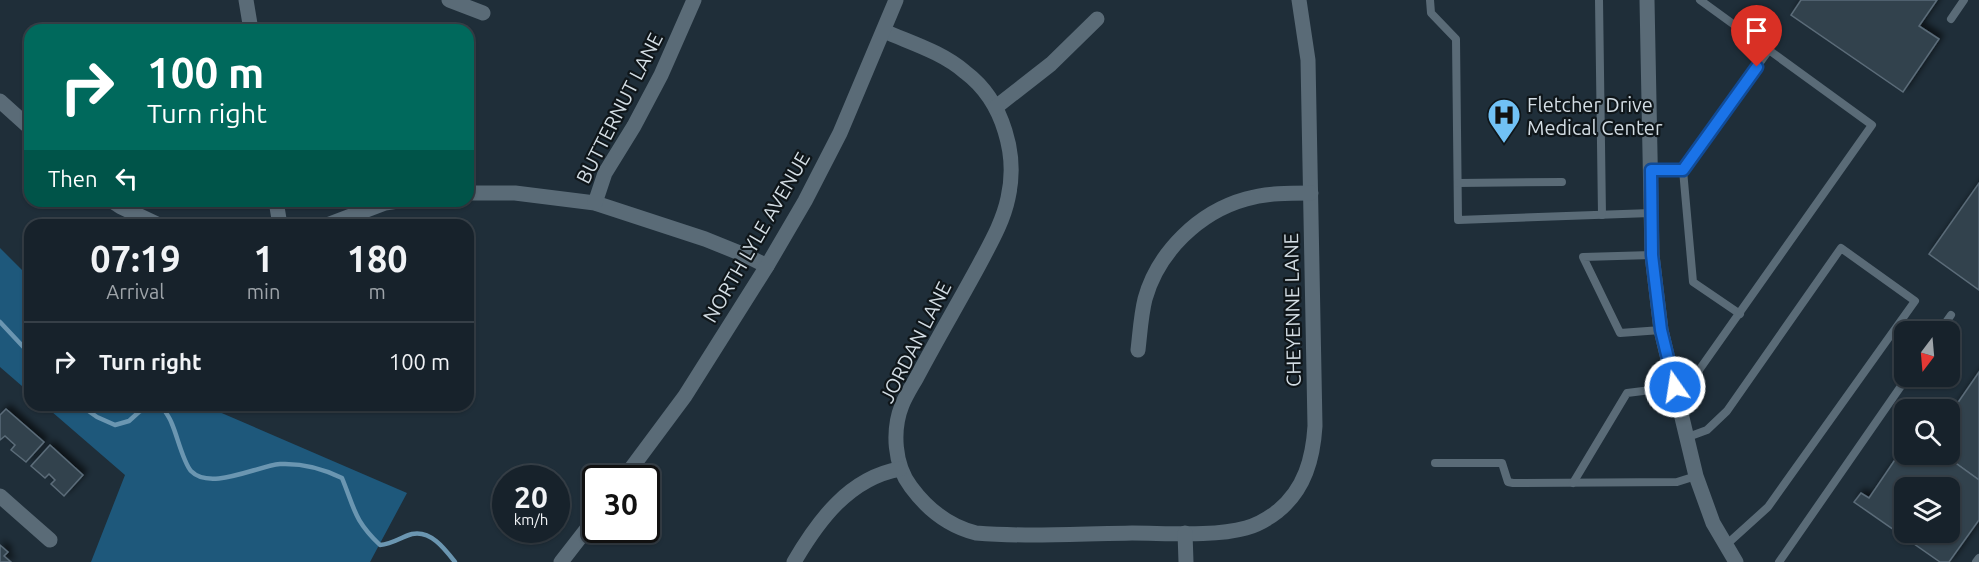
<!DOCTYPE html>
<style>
body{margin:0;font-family:Ubuntu,sans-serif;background:#202a33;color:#f1f3f6;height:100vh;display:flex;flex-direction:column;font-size:22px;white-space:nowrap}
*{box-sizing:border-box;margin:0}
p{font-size:20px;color:#9ea4a9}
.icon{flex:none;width:33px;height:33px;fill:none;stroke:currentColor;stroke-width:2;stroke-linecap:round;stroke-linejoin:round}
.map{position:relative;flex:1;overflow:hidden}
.drawer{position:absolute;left:24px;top:219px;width:450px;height:192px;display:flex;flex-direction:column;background:#17222b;border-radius:18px;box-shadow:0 2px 4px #0004,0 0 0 2px #363f47}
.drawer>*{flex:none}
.guide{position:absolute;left:24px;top:24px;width:450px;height:183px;border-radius:18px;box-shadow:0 2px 4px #0004,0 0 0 2px #363f47;background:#00695c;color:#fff;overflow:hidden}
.needle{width:39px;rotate:196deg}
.fabs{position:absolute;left:1894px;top:321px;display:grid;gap:12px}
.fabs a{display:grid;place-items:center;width:66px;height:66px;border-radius:12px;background:#17222b;box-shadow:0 2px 4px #0004,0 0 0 2px #363f47;font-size:30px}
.speed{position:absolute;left:492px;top:465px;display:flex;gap:12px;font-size:30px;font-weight:700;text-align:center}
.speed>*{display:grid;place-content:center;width:78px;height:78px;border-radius:50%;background:#17222b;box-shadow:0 2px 4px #0004,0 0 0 2px #363f47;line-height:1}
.speed small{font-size:15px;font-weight:400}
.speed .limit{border:3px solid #111;border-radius:9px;background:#fff;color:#111}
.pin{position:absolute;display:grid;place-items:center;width:51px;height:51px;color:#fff;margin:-62px -26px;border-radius:50% 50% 50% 0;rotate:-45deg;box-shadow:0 0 6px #0007}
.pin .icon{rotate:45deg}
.me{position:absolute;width:66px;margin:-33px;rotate:347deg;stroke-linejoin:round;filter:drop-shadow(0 0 4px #0008)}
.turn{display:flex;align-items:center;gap:21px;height:126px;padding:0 24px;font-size:27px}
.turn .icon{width:78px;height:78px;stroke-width:2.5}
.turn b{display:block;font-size:42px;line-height:51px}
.then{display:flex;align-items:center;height:57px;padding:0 24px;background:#0003;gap:12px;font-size:22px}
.eta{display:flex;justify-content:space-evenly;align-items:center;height:102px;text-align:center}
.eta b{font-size:36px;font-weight:700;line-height:42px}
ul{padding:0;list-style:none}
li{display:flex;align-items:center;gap:18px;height:78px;padding:0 24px;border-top:2px solid #363f47}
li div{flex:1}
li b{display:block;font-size:22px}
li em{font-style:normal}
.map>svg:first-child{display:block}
</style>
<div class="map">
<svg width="1979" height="562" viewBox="0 0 1979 562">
<defs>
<filter id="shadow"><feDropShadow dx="4" dy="-4" stdDeviation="3" flood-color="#0009"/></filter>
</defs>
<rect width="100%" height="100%" fill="#1f2e39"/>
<g fill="#1e587b">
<polygon points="0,248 30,278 30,393 0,367"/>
<polygon points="44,405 203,405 407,493 370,562 91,562 125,475"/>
</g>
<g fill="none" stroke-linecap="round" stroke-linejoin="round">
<g stroke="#6b96b1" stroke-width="4.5">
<polyline points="0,322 30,354"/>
<path d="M80,405l17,12 18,8 14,-4 11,-10 23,-3c3,5 7,10 9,16 5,11 11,38 19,47 19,20 66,-5 89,-7 22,-1 42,4 62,14 13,32 12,42 38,67 13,-1 21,-8 32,-11 19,-4 33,15 43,28"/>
</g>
</g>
<g fill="#33434e" stroke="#5b6c79" stroke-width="1.5" fill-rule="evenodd" filter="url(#shadow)">
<polygon points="1801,0 1937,0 1919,26 1939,39 1903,92 1791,15"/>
<polygon points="1979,183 1979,290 1929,254"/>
<polygon points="1979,372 1979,480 1943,454 1950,454 1950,414"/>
<polygon points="6,409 44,442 26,462 11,450 15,445 5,436 0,440 0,415"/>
<polygon points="50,445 83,475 64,496 51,484 55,480 49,474 45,478 31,466"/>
<path d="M1905,445v9h38l36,26v40l-30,42h-9l-86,-60 7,-9 8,5zM1905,488h45v44h-45z"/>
<polygon points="0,545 8,552 4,556 11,562 0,562"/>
</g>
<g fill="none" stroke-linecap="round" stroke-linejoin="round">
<g stroke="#5a6b77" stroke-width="8">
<polyline points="1430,0 1431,13 1456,39 1458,220 1651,213"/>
<polyline points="1599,0 1602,215"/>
<polyline points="1951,19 1964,0"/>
<polyline points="1651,170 1683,170 1769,50"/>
<polyline points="1683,170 1693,282 1740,314"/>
<polyline points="1458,183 1562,182"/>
<polyline points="1652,255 1583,257 1620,333 1661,330"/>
<polyline points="1939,332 1951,315"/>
<polyline points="1688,437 1707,430 1727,411 1841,248 1915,301 1768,507 1726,545"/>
<polyline points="1435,463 1502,463 1508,482 1513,483 1677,482 1696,476"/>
<polyline points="1573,483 1627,393 1675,387 1697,373 1872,125 1700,0"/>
<polyline points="1779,562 1908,376"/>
<polyline points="1976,562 1979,558"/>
</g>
<g stroke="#5a6b77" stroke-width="15">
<polyline points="246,0 251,30"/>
<polyline points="449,0 483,13"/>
<polyline points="1647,0 1652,255 1661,330 1696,476 1713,523 1736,562"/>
<path d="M884,31c27,12 58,21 81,41 20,15 33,36 40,59 7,22 8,45 3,67 -5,24 -18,46 -29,67 -20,37 -42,74 -62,112 -5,9 -11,18 -15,28 -10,25 -8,60 9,82 17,23 37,39 65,46 52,4 104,1 156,0 34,0 81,4 114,-5 11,-3 23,-10 32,-17 27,-22 35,-53 37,-85l-7,-366 -9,-60"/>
<polyline points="0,101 30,128"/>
<polyline points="996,107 1051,64 1097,19"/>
<polyline points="468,193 515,193 595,203 705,239 747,256 767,266"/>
<polyline points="112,201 121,207 159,225"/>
<polyline points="276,201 280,225"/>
<polyline points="595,203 605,173 634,126 661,75 694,0"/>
<polyline points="327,225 385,203 398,201"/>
<path d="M1138,350c2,-17 3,-35 7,-51 13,-47 54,-87 101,-100 21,-6 43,-6 65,-6"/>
<polyline points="624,478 685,396 767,266 805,201 840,133 896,0"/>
<polyline points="0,496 50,540"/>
<polyline points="1185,533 1186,562"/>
<polyline points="561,562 596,517"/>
<path d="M794,562c24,-41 55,-84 106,-93"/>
</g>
</g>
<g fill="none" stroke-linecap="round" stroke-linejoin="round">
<defs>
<polyline id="route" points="1675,387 1661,330 1652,255 1651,170 1683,170 1757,67"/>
</defs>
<use href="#route" stroke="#114b97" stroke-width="15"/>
<use href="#route" stroke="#1a73e8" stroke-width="10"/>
</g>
<defs>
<symbol id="hospital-pin" viewBox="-11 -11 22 30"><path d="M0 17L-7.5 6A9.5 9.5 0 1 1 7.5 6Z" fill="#71c1f5" stroke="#0f161a"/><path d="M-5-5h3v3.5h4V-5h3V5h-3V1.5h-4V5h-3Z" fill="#111"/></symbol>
</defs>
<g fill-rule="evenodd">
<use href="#hospital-pin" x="1485" y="96" width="38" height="52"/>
</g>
<g text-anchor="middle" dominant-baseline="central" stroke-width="4.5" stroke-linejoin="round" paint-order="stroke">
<g font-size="20" fill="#d3dde4" stroke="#0f161a" text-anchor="start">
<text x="1527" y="104">Fletcher Drive<tspan x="1527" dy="23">Medical Center</tspan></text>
</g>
<g font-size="20" fill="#d3dde4" stroke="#0f161a">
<text transform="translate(619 108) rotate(-63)">BUTTERNUT LANE</text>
<text transform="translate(756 237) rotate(-60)">NORTH LYLE AVENUE</text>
<text transform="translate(1292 310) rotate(-91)">CHEYENNE LANE</text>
<text transform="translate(915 342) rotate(-63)">JORDAN LANE</text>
</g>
</g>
</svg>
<div class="fabs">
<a><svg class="needle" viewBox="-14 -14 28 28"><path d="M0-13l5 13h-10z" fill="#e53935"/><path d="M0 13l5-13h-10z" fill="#9ea4a9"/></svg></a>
<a><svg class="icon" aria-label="search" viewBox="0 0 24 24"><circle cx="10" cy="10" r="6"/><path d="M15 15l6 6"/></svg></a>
<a><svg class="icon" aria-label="layers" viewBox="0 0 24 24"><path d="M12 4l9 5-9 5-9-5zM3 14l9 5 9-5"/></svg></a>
</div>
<div class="speed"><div>20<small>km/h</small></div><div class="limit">30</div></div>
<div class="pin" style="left:1757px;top:67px;background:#d93025"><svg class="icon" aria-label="arrive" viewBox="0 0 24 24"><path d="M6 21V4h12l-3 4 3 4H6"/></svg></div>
<svg class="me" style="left:1675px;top:387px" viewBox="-20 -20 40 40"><circle r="17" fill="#1a73e8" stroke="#fff" stroke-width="3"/><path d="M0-11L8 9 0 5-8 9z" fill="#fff"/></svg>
<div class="guide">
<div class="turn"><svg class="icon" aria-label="right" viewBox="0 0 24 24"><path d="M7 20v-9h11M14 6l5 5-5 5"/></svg><div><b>100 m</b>Turn right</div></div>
<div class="then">Then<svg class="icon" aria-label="left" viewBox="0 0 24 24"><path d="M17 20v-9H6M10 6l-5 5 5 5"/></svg></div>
</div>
<section class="drawer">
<div class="eta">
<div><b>07:19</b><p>Arrival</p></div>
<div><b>1</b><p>min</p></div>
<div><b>180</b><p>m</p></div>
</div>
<ul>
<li><svg class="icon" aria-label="right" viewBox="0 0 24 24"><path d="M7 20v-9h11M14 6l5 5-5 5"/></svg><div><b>Turn right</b></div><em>100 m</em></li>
</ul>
</section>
</div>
